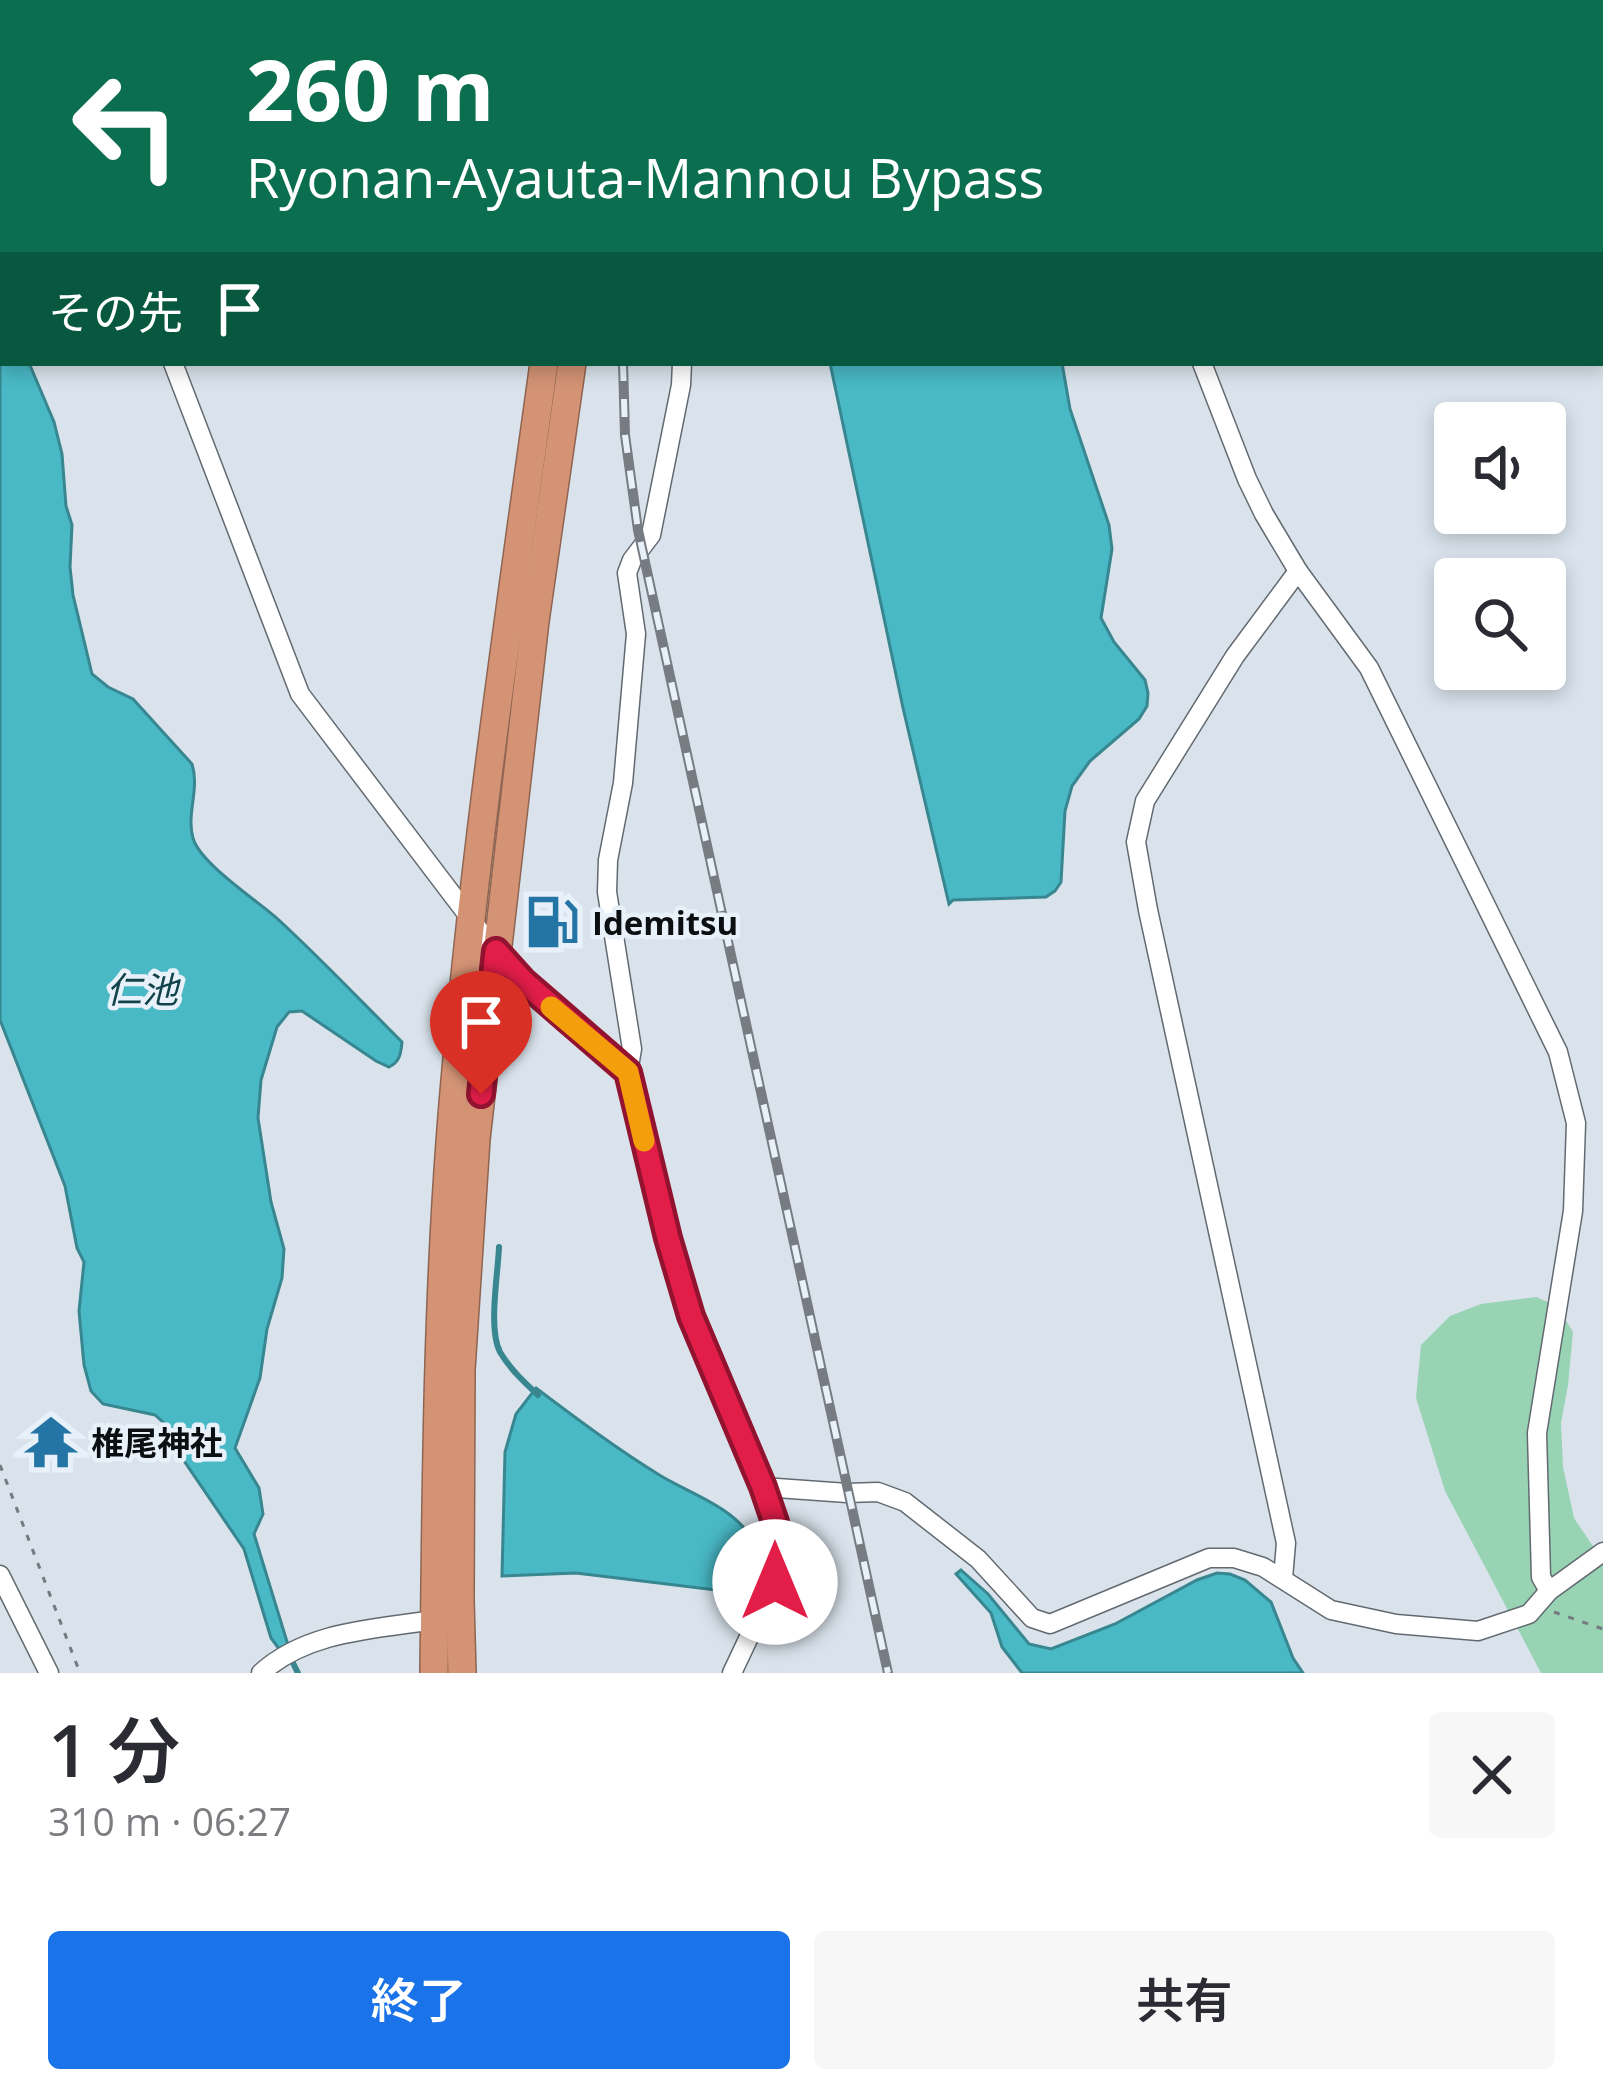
<!DOCTYPE html>
<html lang="ja">
<meta charset="utf-8">
<style>
body{margin:0;font-family:"Open Sans","Noto Sans JP",sans-serif;background:#f7f7f7;color:#2b2b33;height:100vh;display:flex;flex-direction:column;font-size:45px;white-space:nowrap}
*{box-sizing:border-box;margin:0}
p{font-size:39px;color:#7c7c81}
.icon{flex:none;width:66px;height:66px;fill:none;stroke:currentColor;stroke-width:2;stroke-linecap:round;stroke-linejoin:round}
.map{position:relative;height:1673px;overflow:hidden}
.drawer{display:flex;flex-direction:column;background:#fff;flex:1}
.drawer>*{flex:none}
.hud{position:absolute;left:0px;top:0px;width:1605px;height:366px;box-shadow:0 6px 18px #0003;background:#0b6e4f;color:#fff;overflow:hidden}
.fabs{position:absolute;left:1434px;top:402px;display:grid;gap:24px}
.fabs a{display:grid;place-items:center;width:132px;height:132px;border-radius:12px;background:#fff;box-shadow:0 6px 18px #0003;font-size:60px}
.pin{position:absolute;display:grid;place-items:center;width:102px;height:102px;color:#fff;margin:-123px -51px;border-radius:50% 50% 50% 0;rotate:-45deg;box-shadow:0 0 12px #0007}
.pin .icon{rotate:45deg}
.me{position:absolute;width:132px;margin:-66px;rotate:0deg;stroke-linejoin:round;filter:drop-shadow(0 0 9px #0008)}
.turn{display:flex;align-items:center;gap:42px;height:252px;padding:0 48px;font-size:54px}
.turn .icon{width:156px;height:156px;stroke-width:2.5}
.turn b{display:block;font-size:84px;line-height:102px}
.then{display:flex;align-items:center;height:114px;padding:0 48px;background:#0003;gap:24px;font-size:45px}
.round{display:grid;place-items:center;flex:none;width:126px;height:126px;border-radius:12px;background:#f7f7f7}
.head{display:flex;align-items:center;justify-content:space-between;height:204px;padding:0 48px}
h1{font-size:72px;font-weight:600;line-height:90px}
.action{display:flex;gap:24px;margin-top:auto;padding:24px 48px}
.action a{flex:1;height:138px;border-radius:12px;background:#1a73e8;color:#fff;font-size:48px;font-weight:600;line-height:138px;text-align:center}
.action a+a{background:#f7f7f7;color:#2b2b33}
.map>svg:first-child{display:block}
</style>
<div class="map">
<svg width="1603" height="1673" viewBox="0 0 1603 1673">
<rect width="100%" height="100%" fill="#dae3ec"/>
<polygon fill="#98d3b4" points="1536,1297 1557,1306 1573,1332 1568,1385 1561,1423 1563,1467 1574,1518 1603,1561 1603,1673 1541,1673 1445,1491 1416,1398 1421,1345 1450,1316 1481,1304"/>
<g fill="#49b9c6" stroke="#378690" stroke-width="3">
<path d="M0,170l3,2v191h26l25,59 8,32 4,52 6,19 -2,42 3,28 19,79 16,13 25,12 59,65c8,25 -6,50 1,74 7,26 67,64 88,84 42,39 81,80 121,120 -1,11 -2,20 -13,25l-13,-6 -74,-50 -13,1 -12,15 -16,53 -3,38 13,84 13,47 -2,29 -15,51 -7,49 -25,70 24,40 4,26 -9,20 34,111 -9,4 -8,-11 -27,-89 -66,-97 -13,-28 -10,-9 -52,-11 -12,-13 -7,-26 -5,-54 5,-49 -7,-14 -12,-62 -65,-166z"/>
<polygon points="830,363 1062,363 1070,409 1109,525 1112,549 1101,618 1114,642 1145,680 1148,693 1147,706 1139,719 1090,761 1072,786 1065,811 1061,882 1055,891 1046,897 953,900 949,904 903,708"/>
<path d="M536,1388c41,31 81,61 125,88 30,18 75,32 92,65 6,12 4,25 0,37l-8,6 -21,7 -148,-18 -74,3 3,-124 11,-38z"/>
<polygon points="961,1570 988,1594 1029,1644 1051,1649 1115,1624 1197,1580 1217,1573 1230,1574 1245,1580 1271,1602 1293,1658 1303,1673 1022,1673 1002,1647 991,1613 956,1574"/>
</g>
<g fill="none" stroke-linecap="round" stroke-linejoin="round">
<g stroke="#378690" stroke-width="6">
<polyline points="828,3 835,0"/>
<path d="M499,1247c-1,27 -11,82 1,105 10,17 24,30 38,43"/>
<polyline points="289,1655 298,1673"/>
</g>
<g stroke="#49b9c6" stroke-width="33">
<polyline points="1366,0 1368,3"/>
<polyline points="1602,208 1603,209"/>
</g>
<defs>
<g id="minor">
<polyline points="1107,0 1109,3"/>
<polyline points="449,3 457,0"/>
<polyline points="865,3 873,0"/>
<polyline points="0,69 3,71"/>
<polyline points="1602,266 1603,266"/>
<polyline points="173,363 300,694 495,951 523,981 628,1072"/>
<polyline points="682,363 681,385 651,535 632,560 627,573 636,634 623,783 608,860 607,892 632,1049 628,1072 668,1238 691,1316 763,1487 774,1522 779,1553 775,1582 732,1673"/>
<polyline points="1202,363 1247,479 1264,514 1298,571 1369,668 1558,1052 1576,1123 1573,1211 1537,1433 1541,1577 1549,1591"/>
<polyline points="763,1487 847,1493 878,1492 905,1502 978,1559 1032,1618 1050,1624 1209,1558 1234,1558 1263,1567 1331,1610 1396,1624 1478,1631 1529,1614 1549,1591 1603,1552"/>
<polyline points="0,1575 49,1673"/>
<polyline points="1283,1578 1286,1543 1148,910 1136,842 1145,801 1235,656 1298,571"/>
<path d="M261,1673c46,-42 114,-44 173,-53"/>
</g>
<g id="highway">
<polyline points="619,3 619,0"/>
<polyline points="647,3 648,0"/>
<path d="M434,1673c2,-181 3,-363 17,-544 20,-257 58,-511 93,-766"/>
<polyline points="462,1673 460,1600 461,1370 476,1139 535,621 572,363"/>
</g>
</defs>
<use href="#minor" stroke="#626a71" stroke-width="21"/>
<use href="#highway" stroke="#8e6552" stroke-width="30"/>
<g stroke="#747a80" stroke-width="3" stroke-dasharray="6 9" stroke-linecap="butt">
<polyline points="0,1465 80,1673"/>
<polyline points="1554,1612 1603,1629"/>
</g>
<use href="#minor" stroke="#fff" stroke-width="18"/>
<use href="#highway" stroke="#d49375" stroke-width="27"/>
<defs>
<g id="rail">
<polyline points="709,3 711,0"/>
<polyline points="623,363 625,435 638,530 888,1673"/>
</g>
</defs>
<use href="#rail" stroke="#767c82" stroke-width="10"/>
<use href="#rail" stroke="#e8f0f9" stroke-width="6" stroke-dasharray="18" stroke-linecap="butt"/>
</g>
<g fill="none" stroke-linecap="round" stroke-linejoin="round">
<defs>
<polyline id="route" points="481,1094 496,951 523,981 628,1072 668,1238 691,1316 763,1487 775,1522 779,1552 775,1582"/>
</defs>
<use href="#route" stroke="#92132f" stroke-width="30"/>
<use href="#route" stroke="#e11d48" stroke-width="21"/>
<polyline stroke="#f59e0b" stroke-width="21" points="551,1007 628,1072 644,1141"/>
</g>
<defs>
<symbol id="fuel-bare" viewBox="-9 -9 18 18"><path d="M-5.5-6h7V0h2V4h1.3V-2.5L3-4.5l.8-.8L6-3V5H2.5V1h-1V6h-7ZM-4.2-4.7v3.2H.2V-4.7Z" fill="#2474a5" stroke="#e8f0f9" stroke-width="2.5" paint-order="stroke"/></symbol>
<symbol id="temple-bare" viewBox="-9 -9 18 18"><path d="M0-6L5-2H3V0L6.5 2.5H4V6H1.5V3h-3V6H-4V2.5H-6.5L-3 0V-2H-5Z" fill="#2474a5" stroke="#e8f0f9" stroke-width="2.5" paint-order="stroke"/></symbol>
</defs>
<g fill-rule="evenodd">
<use href="#fuel-bare" x="514" y="884" width="76" height="76"/>
<use href="#temple-bare" x="13" y="1404" width="76" height="76"/>
</g>
<g text-anchor="middle" dominant-baseline="central" stroke-width="9" stroke-linejoin="round" paint-order="stroke">
<g font-size="33" font-weight="bold" fill="#0c0f12" stroke="#e8f0f9" text-anchor="start">
<text x="592" y="922">Idemitsu</text>
<text x="91" y="1442">椎尾神社</text>
</g>
<g font-size="36" font-style="italic" fill="#11444a" stroke="#e8f0f9">
<text x="142" y="989">仁池</text>
</g>
</g>
</svg>
<div class="fabs">
<a><svg class="icon" aria-label="sound" viewBox="0 0 24 24"><path d="M4 9h4l5-4v14l-5-4H4zM17 9q2 3 0 6"/></svg></a>
<a><svg class="icon" aria-label="search" viewBox="0 0 24 24"><circle cx="10" cy="10" r="6"/><path d="M15 15l6 6"/></svg></a>
</div>
<div class="pin" style="left:481px;top:1094px;background:#d93025"><svg class="icon" aria-label="arrive" viewBox="0 0 24 24"><path d="M6 21V4h12l-3 4 3 4H6"/></svg></div>
<svg class="me" style="left:775px;top:1582px" viewBox="-20 -20 40 40"><circle r="19" fill="#fff"/><path d="M0-13L10 11 0 6-10 11z" fill="#e11d48"/></svg>
<div class="hud">
<div class="turn"><svg class="icon" aria-label="left" viewBox="0 0 24 24"><path d="M17 20v-9H6M10 6l-5 5 5 5"/></svg><div><b>260 m</b>Ryonan-Ayauta-Mannou Bypass</div></div>
<div class="then">その先<svg class="icon" aria-label="arrive" viewBox="0 0 24 24"><path d="M6 21V4h12l-3 4 3 4H6"/></svg></div>
</div>
</div>
<section class="drawer">
<div class="head"><div><h1>1 分</h1><p>310 m · 06:27</p></div><a class="round"><svg class="icon" aria-label="close" viewBox="0 0 24 24"><path d="M6 6l12 12M18 6L6 18"/></svg></a></div>
<div class="action"><a>終了</a><a>共有</a></div>
</section>
